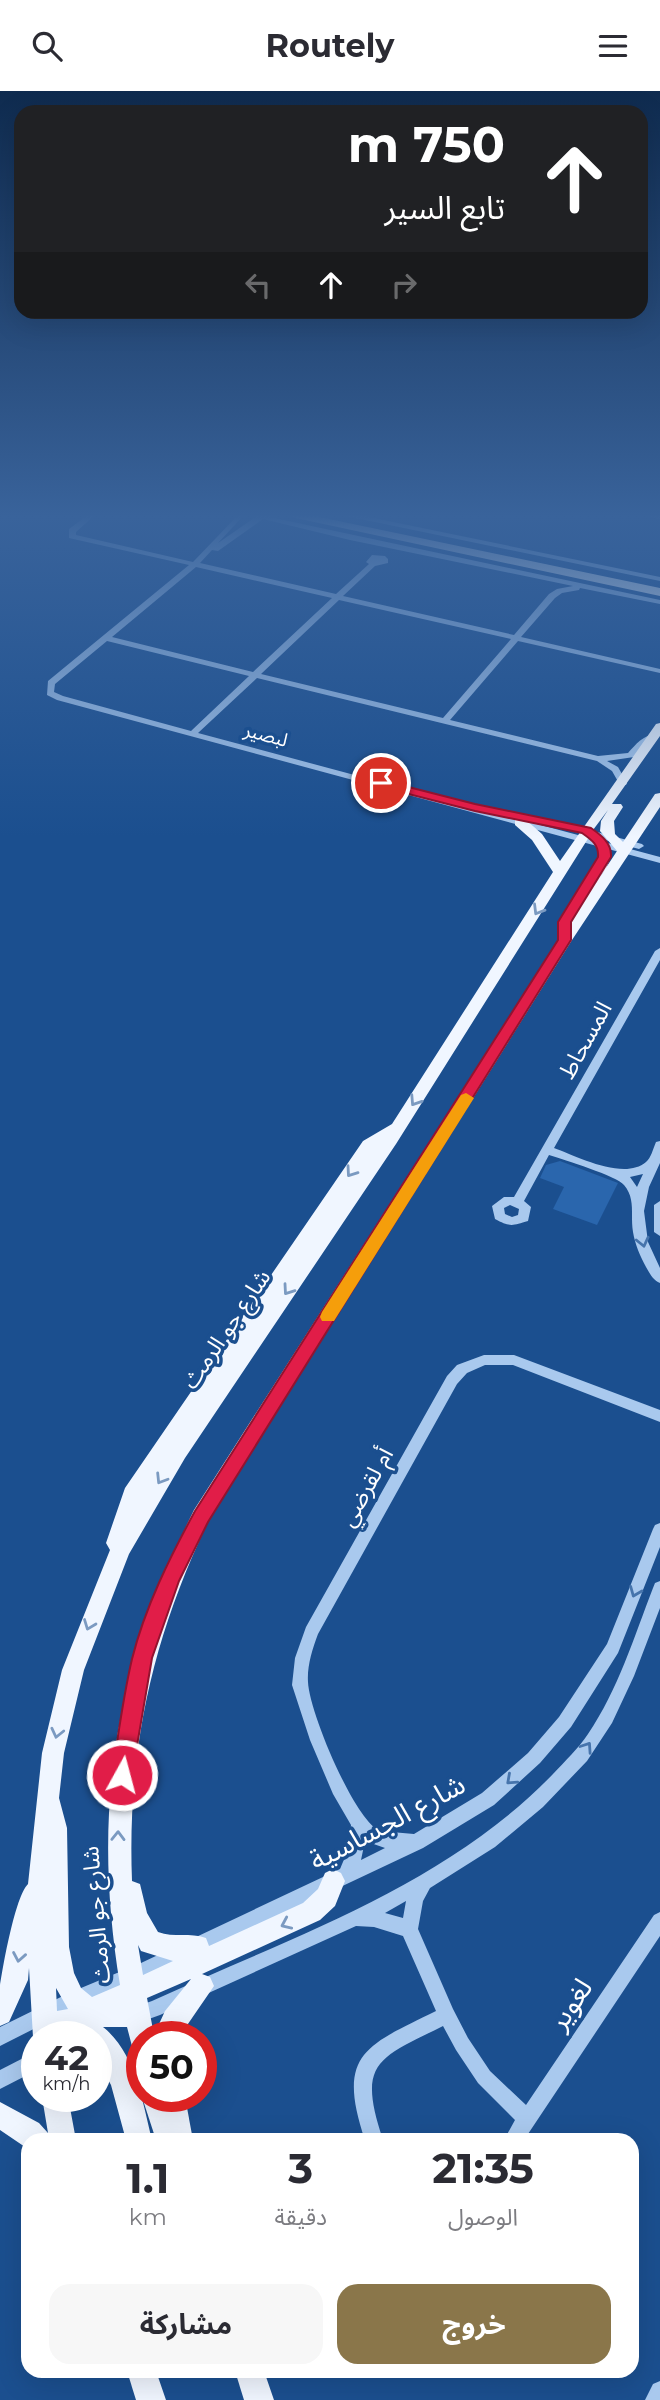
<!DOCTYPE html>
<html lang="ar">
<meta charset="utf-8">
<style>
body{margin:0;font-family:Montserrat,"Noto Sans Arabic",sans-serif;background:#f7f7f7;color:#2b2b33;direction:rtl;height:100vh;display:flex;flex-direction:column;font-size:26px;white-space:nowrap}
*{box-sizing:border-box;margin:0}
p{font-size:23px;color:#7c7c81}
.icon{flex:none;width:38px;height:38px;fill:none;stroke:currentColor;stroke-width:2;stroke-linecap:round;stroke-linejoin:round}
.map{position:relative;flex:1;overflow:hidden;direction:ltr}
.sheet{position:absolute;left:21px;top:2042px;width:618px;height:245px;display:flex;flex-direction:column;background:#fff;border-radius:21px;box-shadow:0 7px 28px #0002;direction:rtl}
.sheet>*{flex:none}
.banner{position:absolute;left:14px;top:14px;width:634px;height:214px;border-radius:21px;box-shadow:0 7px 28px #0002;direction:rtl;background:#202124;color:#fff;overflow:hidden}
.speed{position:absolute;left:21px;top:1930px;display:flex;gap:14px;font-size:35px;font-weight:700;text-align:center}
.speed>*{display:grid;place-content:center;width:91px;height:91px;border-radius:50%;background:#fff;box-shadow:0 7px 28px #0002;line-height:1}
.speed small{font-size:18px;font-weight:400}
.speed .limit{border:10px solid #d22;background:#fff;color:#111}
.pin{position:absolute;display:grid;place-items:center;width:60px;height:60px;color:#fff;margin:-30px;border:4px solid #fff;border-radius:50%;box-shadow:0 2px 7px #0007}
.me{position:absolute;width:77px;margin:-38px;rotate:7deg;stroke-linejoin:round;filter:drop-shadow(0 0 5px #0008)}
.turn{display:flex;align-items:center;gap:24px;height:147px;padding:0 28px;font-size:32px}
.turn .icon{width:91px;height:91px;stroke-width:2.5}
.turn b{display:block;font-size:49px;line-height:60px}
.lanes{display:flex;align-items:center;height:66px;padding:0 28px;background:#0003;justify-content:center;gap:35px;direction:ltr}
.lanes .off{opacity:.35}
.eta{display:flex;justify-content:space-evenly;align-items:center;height:119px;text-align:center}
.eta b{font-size:42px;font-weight:700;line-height:49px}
.button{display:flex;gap:14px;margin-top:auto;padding:14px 28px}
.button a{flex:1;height:80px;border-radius:21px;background:#8a764a;color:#fff;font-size:28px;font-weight:700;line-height:80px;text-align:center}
.button a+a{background:#f7f7f7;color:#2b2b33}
header{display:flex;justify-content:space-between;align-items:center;height:91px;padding:0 28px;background:#fff;font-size:32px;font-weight:700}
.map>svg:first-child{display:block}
</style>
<header><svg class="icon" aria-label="menu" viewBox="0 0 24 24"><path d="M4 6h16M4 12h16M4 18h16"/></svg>Routely<svg class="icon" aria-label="search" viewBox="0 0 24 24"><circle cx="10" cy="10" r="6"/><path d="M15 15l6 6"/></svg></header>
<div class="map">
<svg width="660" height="2309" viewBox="0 0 660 2309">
<rect width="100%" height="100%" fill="#1b4f8f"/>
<polygon fill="#2a66ad" points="560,1070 618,1092 597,1134 553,1118 564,1096 540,1087 546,1074"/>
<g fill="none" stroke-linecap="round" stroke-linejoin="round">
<g fill="#a9c9ee" fill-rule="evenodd">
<path d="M89,423h7l-20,18v3l117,27 46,-48h6l-27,29 39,-27 -2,-2h13l-1,1 7,3 386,82v4l-80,-16 -1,2 -17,3 -7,5 -34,39 139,32v4l-142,-32 -68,79 148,36 30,-3c8,-9 16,-19 28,-18v4l-10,5 -12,13 -27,4 11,6 9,16 -1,2h-6l-8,-14 -15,-10 -340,-83 -59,55 462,124v6l-603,-163 -10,-5 1,-14 141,-116 -120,-27v-9zM263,428l87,21 223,46 -16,3 -8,5 -35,41 -171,-39 32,-30 13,-3v-4l-3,-3 -13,-1 -6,7 3,2 -33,30 -136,-31 12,-13 6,1zM196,476l136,31 -79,74 -141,-35zM339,509l172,39 -68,79 -182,-44zM107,550l142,35 -58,55 -128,-35 -9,-4 1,-8z"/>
<polygon points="343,423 354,423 660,486 660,490 346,425"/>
<polygon points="639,423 660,424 660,428 640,424"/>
<polygon points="552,729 642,753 644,755 639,758 549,734 549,730"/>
<path d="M660,857v12l-106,188c22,8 70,33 92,14 5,-4 7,-13 10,-20l4,-1v22l-11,24 -5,24 4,31 12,26v15c-7,-3 -10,-9 -14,-16 -6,-11 -11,-23 -13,-35 -3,-17 3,-33 -9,-47 -7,-9 -60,-25 -75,-30l-25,46 7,6 -3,14c-16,5 -18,6 -33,-2l-3,-13 12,-9h10l141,-246zM643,1083l-6,13 -7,-10zM510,1114l9,4 -1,6 -6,2 -7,-3 -1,-6z"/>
<polygon points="660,1110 660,1145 654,1141 654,1114"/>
<path d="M484,1264h30l146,55v12l-147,-57h-28l-18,8 -10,11 -139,250c-6,16 -11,32 -10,48 1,29 46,138 72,149l34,3 68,-41 46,-40 31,-36 48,-73 46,-115 2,-4 5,-2v24l-42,106 -47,74 -31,36 -46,42 -71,43 -271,128 -71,29 -81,41v-19l69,-34 72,-30 199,-94 8,-19 3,-25 -18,-31 -23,-54 -18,-55 3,-27 11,-31 141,-251 10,-11zM365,1750l20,7 -24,12z"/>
<path d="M660,1490v27l-26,68 -22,47 -25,38 -44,46 -48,40 -65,41 -7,13 -5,28 35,80 15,29 22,33 36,34 128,-190 6,-3v24l-136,204h-20l11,-20 -37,-37 -22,-33 -13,-24c-66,33 -86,36 -60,114h-18c-29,-86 0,-94 71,-129l-33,-75 -29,-9 -18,-1 -196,89 -25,9 -6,-3 -3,-6 3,-6 23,-8c139,-64 293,-115 401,-227 12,-13 25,-25 35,-40 30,-44 46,-97 65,-146l2,-5zM406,1810l-3,17 -18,-5z"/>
<polygon points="37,1960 37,1979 0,1998 0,1979"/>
<polygon points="660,2290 660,2309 645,2309 653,2293"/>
</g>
<g fill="#f0f6ff" fill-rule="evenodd">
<path d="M660,632v13l-48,68h9l2,3 -9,14 1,13 8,8 32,-48 5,-1v14l-88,133 -364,582c-56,117 -81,229 -76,359l8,3 7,29 11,19c16,6 32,0 48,6l3,8 94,-43 15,-14 7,-16 8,-4 8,4 4,8 -10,25 -15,14 -118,54 8,3 4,9 -35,51h-37v17l-9,-4 -6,-23h-24c32,25 40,76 49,113h-26l-15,-55 -15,-28v-20h-59v9l-4,-9 -4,-69 -1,12 -19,42 -9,4c0,-13 0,-27 0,-40 3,-20 15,-89 28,-102l14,-131 20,-83 48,-120 -4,-7 19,-55 238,-347 29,-17 161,-252 -21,-32 -17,-15v-6h10l17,15 18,27 96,-137zM608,719l-7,11 -1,10 17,20 -23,35c9,-15 24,-28 11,-45 -4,-5 -6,-8 -12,-11zM589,746l9,13v7l-26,42 2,3h9l-389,608c-79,160 -103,298 -74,475l-28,12 -11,-9 -7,-15 -5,-26 -2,-119 -8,-30 5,-45 20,-83 45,-116 56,-96 211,-314zM138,1854l3,6 32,10 -30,14zM191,1888l-26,32 -11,24 -7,-37zM56,1897l12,21 -11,2z"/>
<polygon points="42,2006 68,2006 76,2049 28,2049 28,2058 0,2039 0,2011 39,2032 48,2042"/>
<polygon points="142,2006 185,2006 193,2049 156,2049"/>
<polygon points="127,2280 156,2280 166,2309 136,2309"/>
<polygon points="235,2280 264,2280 274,2309 244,2309"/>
</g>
<polygon fill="#fff" fill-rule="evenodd" points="286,423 305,423 660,497 660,505 291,426"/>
</g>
<defs><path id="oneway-chevron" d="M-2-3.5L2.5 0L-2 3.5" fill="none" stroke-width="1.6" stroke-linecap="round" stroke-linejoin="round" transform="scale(1.75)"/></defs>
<g stroke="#7b9ac1">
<use href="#oneway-chevron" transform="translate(538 819) rotate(121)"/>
<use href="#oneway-chevron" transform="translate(415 1010) rotate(123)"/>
<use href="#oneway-chevron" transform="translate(351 1081) rotate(125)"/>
<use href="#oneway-chevron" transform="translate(288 1199) rotate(125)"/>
<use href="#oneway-chevron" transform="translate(161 1388) rotate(122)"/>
<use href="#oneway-chevron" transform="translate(89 1534) rotate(111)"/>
<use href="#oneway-chevron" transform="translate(57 1642) rotate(103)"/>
<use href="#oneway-chevron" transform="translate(118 1745) rotate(-89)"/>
<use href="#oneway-chevron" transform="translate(286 1833) rotate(156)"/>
<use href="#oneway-chevron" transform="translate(19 1866) rotate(100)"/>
</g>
<g stroke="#4674ac">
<use href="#oneway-chevron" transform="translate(643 1151) rotate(77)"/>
<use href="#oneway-chevron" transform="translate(635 1501) rotate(112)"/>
<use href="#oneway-chevron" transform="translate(587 1656) rotate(-56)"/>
<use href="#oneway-chevron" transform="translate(511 1689) rotate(138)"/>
</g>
<linearGradient id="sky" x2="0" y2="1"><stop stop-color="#0f2b4f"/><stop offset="0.57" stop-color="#39639b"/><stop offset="1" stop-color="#39639b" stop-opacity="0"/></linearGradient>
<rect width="660" height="746" fill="url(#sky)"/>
<path fill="#e11d48" stroke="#92132f" stroke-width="2" d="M381,689l94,24 116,24c10,7 21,15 20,29l-40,65v18l-363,582 -29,59 -27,77 -20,117 -3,7 -7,3 -7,-3 -3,-7c6,-38 11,-78 20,-116 13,-52 38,-102 63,-148l363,-571v-18l40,-65c1,-12 -6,-17 -16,-24l-107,-22 -98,-25v-5z"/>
<polygon fill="#f59e0b" points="466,1002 474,1007 334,1230 322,1230 320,1226 322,1221 461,1004"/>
<g text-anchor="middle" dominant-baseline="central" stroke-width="7" stroke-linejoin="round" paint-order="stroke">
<g font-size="19" fill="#fff" stroke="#1b4f8f">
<text transform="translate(266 644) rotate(15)">لبصير</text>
</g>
<g font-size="23" fill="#fff" stroke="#1b4f8f">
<text transform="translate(585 949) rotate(-61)">المسحاط</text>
<text transform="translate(226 1238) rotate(-56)">شارع جو الرمث</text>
<text transform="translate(366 1396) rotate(-61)">أم لقرضي</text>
<text transform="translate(96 1824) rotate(-95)">شارع جو الرمث</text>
</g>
<g font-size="28" fill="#fff" stroke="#1b4f8f">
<text transform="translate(387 1731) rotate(-28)">شارع الجساسية</text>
<text transform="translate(570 1913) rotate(-56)">لغوير</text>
</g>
</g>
</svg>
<div class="speed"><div>42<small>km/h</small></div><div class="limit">50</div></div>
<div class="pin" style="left:381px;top:692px;background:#d93025"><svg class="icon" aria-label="arrive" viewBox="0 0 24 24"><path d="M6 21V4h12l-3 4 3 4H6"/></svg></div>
<svg class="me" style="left:122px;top:1684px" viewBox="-20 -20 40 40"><circle r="17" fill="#e11d48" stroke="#fff" stroke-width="3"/><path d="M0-11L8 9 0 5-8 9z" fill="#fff"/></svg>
<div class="banner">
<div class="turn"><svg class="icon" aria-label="ahead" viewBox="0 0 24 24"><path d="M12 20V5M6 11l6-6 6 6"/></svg><div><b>750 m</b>تابع السير</div></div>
<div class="lanes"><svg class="icon off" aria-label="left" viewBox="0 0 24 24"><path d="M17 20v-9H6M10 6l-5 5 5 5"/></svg><svg class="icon" aria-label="ahead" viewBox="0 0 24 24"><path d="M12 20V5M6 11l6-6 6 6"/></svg><svg class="icon off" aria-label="right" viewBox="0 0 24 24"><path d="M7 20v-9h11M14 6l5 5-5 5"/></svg></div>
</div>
<section class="sheet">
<div class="eta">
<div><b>21:35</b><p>الوصول</p></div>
<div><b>3</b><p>دقيقة</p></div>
<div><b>1.1</b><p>km</p></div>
</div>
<div class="button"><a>خروج</a><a>مشاركة</a></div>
</section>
</div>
